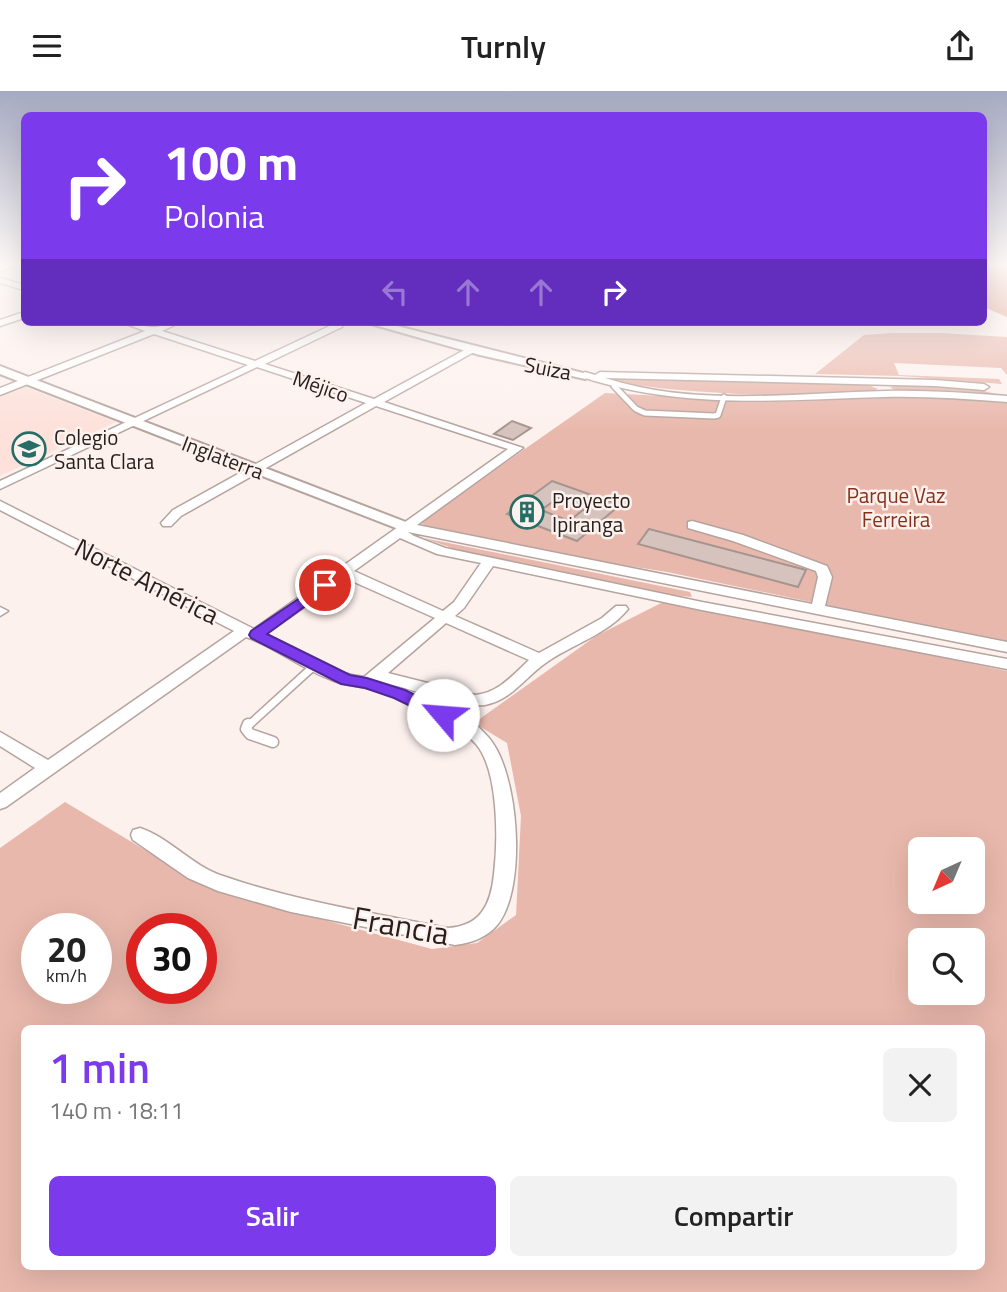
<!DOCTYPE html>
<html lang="es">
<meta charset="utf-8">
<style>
body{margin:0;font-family:"Titillium Web",sans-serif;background:#f2f2f2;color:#222;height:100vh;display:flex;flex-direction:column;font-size:26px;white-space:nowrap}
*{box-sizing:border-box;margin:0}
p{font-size:23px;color:#767676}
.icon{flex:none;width:38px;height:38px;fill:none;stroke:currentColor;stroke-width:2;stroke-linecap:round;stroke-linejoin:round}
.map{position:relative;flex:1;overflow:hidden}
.sheet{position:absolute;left:21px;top:934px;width:964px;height:245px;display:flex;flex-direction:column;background:#fff;border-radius:10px;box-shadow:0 7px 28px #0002}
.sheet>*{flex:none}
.banner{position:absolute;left:21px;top:21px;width:966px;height:214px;border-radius:10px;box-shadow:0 7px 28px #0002;background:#7c3aed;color:#fff;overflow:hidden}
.needle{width:46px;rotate:224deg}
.fabs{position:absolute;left:908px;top:746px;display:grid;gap:14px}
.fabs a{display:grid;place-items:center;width:77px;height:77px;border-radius:10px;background:#fff;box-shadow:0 7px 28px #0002;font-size:35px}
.speed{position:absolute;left:21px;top:822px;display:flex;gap:14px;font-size:35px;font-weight:700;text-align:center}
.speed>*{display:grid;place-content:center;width:91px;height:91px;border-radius:50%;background:#fff;box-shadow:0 7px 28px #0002;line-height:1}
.speed small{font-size:18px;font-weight:400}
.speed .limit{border:10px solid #d22;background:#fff;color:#111}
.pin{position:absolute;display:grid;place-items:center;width:60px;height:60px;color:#fff;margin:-30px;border:4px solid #fff;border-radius:50%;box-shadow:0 2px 7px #0007}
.me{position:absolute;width:77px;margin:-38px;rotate:297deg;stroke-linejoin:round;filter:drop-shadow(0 0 5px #0008)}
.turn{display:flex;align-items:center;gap:24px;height:147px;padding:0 28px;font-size:32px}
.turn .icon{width:91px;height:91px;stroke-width:2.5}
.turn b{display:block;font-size:49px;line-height:60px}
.lanes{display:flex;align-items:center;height:66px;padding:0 28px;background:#0003;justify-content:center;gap:35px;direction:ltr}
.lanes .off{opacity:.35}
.round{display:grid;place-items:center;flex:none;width:74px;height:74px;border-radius:10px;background:#f2f2f2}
.overview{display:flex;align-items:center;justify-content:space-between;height:119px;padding:0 28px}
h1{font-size:42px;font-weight:600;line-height:52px;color:#7c3aed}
.button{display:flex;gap:14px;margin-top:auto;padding:14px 28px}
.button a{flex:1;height:80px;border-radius:10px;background:#7c3aed;color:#fff;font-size:28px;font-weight:600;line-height:80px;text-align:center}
.button a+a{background:#f2f2f2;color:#222}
header{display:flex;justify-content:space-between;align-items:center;height:91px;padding:0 28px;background:#fff;font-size:32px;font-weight:600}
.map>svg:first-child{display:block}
</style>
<header><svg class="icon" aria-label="menu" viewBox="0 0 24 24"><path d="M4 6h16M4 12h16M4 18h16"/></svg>Turnly<svg class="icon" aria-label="share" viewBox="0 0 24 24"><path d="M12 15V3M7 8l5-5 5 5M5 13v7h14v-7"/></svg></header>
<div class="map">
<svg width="1007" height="1201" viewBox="0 0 1007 1201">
<rect width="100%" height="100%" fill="#fdf1ee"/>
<polygon fill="#fde1da" points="25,296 116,331 0,385 0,306"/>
<g fill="#e9b8ac" fill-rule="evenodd">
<polygon points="891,242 941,242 1007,246 1007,284 1001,277 894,272 899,284 999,288 1002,293 900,285 815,283 864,244"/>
<path d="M655,288l211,5 12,5c-27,14 -234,3 -265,-9z"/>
<polygon points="900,294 976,298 996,303 896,300 890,296"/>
<polygon points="605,302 741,309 930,306 1007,312 1007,552 667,481 591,469 434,438 422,433 423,429"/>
<polygon points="424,447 690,501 692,506 671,504 460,460"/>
<path d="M667,509l340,71v621h-1007v-444l65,-46 145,87 222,60 45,-6 39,-28 5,-99 -14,-73 -33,-20 122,-87zM920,758h53v52h-53zM37,838h59v60h-59zM142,838h59v60h-59zM920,849h53v52h-53zM24,938h958v238h-958z"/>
</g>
<polygon fill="#e39b88" points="984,172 1007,172 1007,226 984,216"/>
<g fill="#d6c3be" stroke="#a6948f" stroke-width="2" fill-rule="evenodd">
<polygon points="512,330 531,337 513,349 494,343"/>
<path d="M552,390l68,24 -43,36 -70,-27zM561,405l27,10 -19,15 -28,-11z"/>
<polygon points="649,438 806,479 798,496 638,453"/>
</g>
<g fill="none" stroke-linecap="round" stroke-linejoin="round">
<defs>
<polyline id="service-far2" points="614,295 636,318 645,322 714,325 718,324 724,306"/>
<polyline id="service-far1" points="248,635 315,574"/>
<polyline id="service" points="248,633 246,638 250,643 273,651"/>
<g id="minor">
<polygon points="13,172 24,173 0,180 0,176"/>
<polygon points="0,187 24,194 24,199 0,192"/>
<polygon points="24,221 24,227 0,235 0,229"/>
<path d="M121,231c11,0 19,4 30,5 8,1 20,-5 30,-5l-19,9 93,30 81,-38h6v4l-77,37 109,35 94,-51h6v4l-90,50 139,46 -106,77 395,79 6,-27 -2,-6 -83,-30 -45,-13v-6l4,-1 51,14 84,31 5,11 -7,29 182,36v10l-599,-120 6,4 31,12 257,54 305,57v10l-305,-59 -209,-44 -29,42 -9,8 84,37 63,-35 14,-12h10l2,3c-20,25 -55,35 -81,53 -21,14 -35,38 -62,43 -22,3 -71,-15 -95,-21 33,11 76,26 99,54 30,35 38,149 9,186 -10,13 -27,19 -43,21l-164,-33 -73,-21 -30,-13 -55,-38 -2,-5 2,-5 7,-2c30,10 52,38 83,48 72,25 150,37 225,52 33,-2 43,-24 46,-54 4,-33 5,-103 -18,-130 -23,-26 -65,-43 -98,-53 -15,-5 -31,-5 -46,-11 -31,-11 -56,-33 -86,-43l-240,170 -6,2v-16l35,-25 -35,-22v-14l48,28 186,-129 -234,-121v-9l254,128 254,-180 -132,-43 -195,110 -10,10h-8l-2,-3 12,-13 193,-107 -109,-36 -257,122v-8l248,-116 -94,-31 -154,61v-7l145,-57zM400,447l37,16 44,9 -27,39 -11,9 -89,-40zM345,487l90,40 -71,59c-35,-3 -67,-26 -98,-43zM446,532l83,37c-16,15 -31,33 -54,35l-87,-22z"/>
<path d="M585,281l10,3 5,-3 335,8 49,4 5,3 -5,3 -49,-4 -330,-8c89,29 187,15 280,13 41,-1 81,2 122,5v6c-41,-3 -82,-6 -123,-5 -105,3 -201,13 -302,-20l-2,-2z"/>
<polygon points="0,516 8,520 0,525"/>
</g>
<g id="tertiary">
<polygon points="364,231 381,231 591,284 585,288 480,264"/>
<polygon points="0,275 411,433 414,436 406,441 401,439 0,283"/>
</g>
</defs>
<use href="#service-far2" stroke="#b5a39e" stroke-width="8"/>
<use href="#service-far1" stroke="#b5a39e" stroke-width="10"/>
<use href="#service" stroke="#b5a39e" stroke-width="13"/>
<use href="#minor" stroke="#b5a39e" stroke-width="3"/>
<use href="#tertiary" stroke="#b5a39e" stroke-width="4"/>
<use href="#service-far2" stroke="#fff" stroke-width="5"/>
<use href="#service-far1" stroke="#fff" stroke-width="7"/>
<use href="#service" stroke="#fff" stroke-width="10"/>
<use href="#minor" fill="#fff" fill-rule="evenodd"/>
<use href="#tertiary" fill="#fff" fill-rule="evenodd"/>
</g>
<linearGradient id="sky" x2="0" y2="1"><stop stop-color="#a6aac2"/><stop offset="0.51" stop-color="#fef9f7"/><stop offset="1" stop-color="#fef9f7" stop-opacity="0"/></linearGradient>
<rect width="1007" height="340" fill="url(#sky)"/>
<polygon fill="#7c3aed" stroke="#51269a" stroke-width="2" points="325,490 330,491 330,497 267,543 350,584 367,587 405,599 448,620 451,624 448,628 437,628 394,607 365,597 341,593 251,547 249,544 251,540"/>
<defs>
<symbol id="school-ring" viewBox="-11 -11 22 22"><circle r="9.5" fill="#fdf1ee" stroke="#256d65" stroke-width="1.5"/><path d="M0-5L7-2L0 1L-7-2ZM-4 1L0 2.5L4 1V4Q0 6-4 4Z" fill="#256d65"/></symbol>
<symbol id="building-ring" viewBox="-11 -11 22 22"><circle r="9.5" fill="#fdf1ee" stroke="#256d65" stroke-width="1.5"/><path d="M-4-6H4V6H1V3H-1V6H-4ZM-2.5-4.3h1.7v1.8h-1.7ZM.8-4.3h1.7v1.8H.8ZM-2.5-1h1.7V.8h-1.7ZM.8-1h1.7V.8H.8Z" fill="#256d65"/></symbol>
</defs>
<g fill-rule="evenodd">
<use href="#school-ring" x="10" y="339" width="38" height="38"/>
<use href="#building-ring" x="508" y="402" width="38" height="38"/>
</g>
<g text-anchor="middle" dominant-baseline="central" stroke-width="5" stroke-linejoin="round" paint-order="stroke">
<g font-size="21" fill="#261f1d" stroke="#fdf1ee">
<text transform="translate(548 277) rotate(11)">Suiza</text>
<text transform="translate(321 295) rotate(19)">Méjico</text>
<text transform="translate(223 366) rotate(21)">Inglaterra</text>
</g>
<g font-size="21" fill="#261f1d" stroke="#fdf1ee" text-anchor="start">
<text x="54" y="346">Colegio<tspan x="54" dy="24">Santa Clara</tspan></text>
<text x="552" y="409">Proyecto<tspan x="552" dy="24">Ipiranga</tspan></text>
</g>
<g font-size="21" fill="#87311d" stroke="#fdf1ee">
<text x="896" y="404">Parque Vaz<tspan x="896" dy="24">Ferreira</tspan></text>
</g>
<g font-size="26" fill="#261f1d" stroke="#fdf1ee">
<text transform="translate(147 490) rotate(27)">Norte América</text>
</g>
<g font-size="32" fill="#261f1d" stroke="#fdf1ee">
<text transform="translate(401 834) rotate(10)">Francia</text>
</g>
</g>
</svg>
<div class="fabs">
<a><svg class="needle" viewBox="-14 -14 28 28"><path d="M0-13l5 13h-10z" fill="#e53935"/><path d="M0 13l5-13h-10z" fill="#767676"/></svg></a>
<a><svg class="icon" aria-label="search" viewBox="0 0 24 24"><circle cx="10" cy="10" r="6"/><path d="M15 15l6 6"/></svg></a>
</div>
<div class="speed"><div>20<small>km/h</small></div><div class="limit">30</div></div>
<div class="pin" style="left:325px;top:494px;background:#d93025"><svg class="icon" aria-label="arrive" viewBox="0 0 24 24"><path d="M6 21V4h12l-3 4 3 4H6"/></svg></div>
<svg class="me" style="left:443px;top:624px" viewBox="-20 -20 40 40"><circle r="19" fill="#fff"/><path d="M0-13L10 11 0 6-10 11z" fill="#7c3aed"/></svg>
<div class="banner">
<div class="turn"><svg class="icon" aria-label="right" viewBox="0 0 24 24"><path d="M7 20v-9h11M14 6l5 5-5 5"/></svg><div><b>100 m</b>Polonia</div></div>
<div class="lanes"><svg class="icon off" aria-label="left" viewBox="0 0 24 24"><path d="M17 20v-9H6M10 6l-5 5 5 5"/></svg><svg class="icon off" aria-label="ahead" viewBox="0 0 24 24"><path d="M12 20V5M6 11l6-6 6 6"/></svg><svg class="icon off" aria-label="ahead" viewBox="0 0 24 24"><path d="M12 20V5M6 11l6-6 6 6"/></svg><svg class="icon" aria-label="right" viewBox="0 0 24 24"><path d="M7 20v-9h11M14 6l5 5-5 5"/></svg></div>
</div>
<section class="sheet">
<div class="overview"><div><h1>1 min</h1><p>140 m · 18:11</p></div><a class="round"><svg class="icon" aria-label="close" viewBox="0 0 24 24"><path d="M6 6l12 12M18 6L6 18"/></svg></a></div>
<div class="button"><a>Salir</a><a>Compartir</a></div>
</section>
</div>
